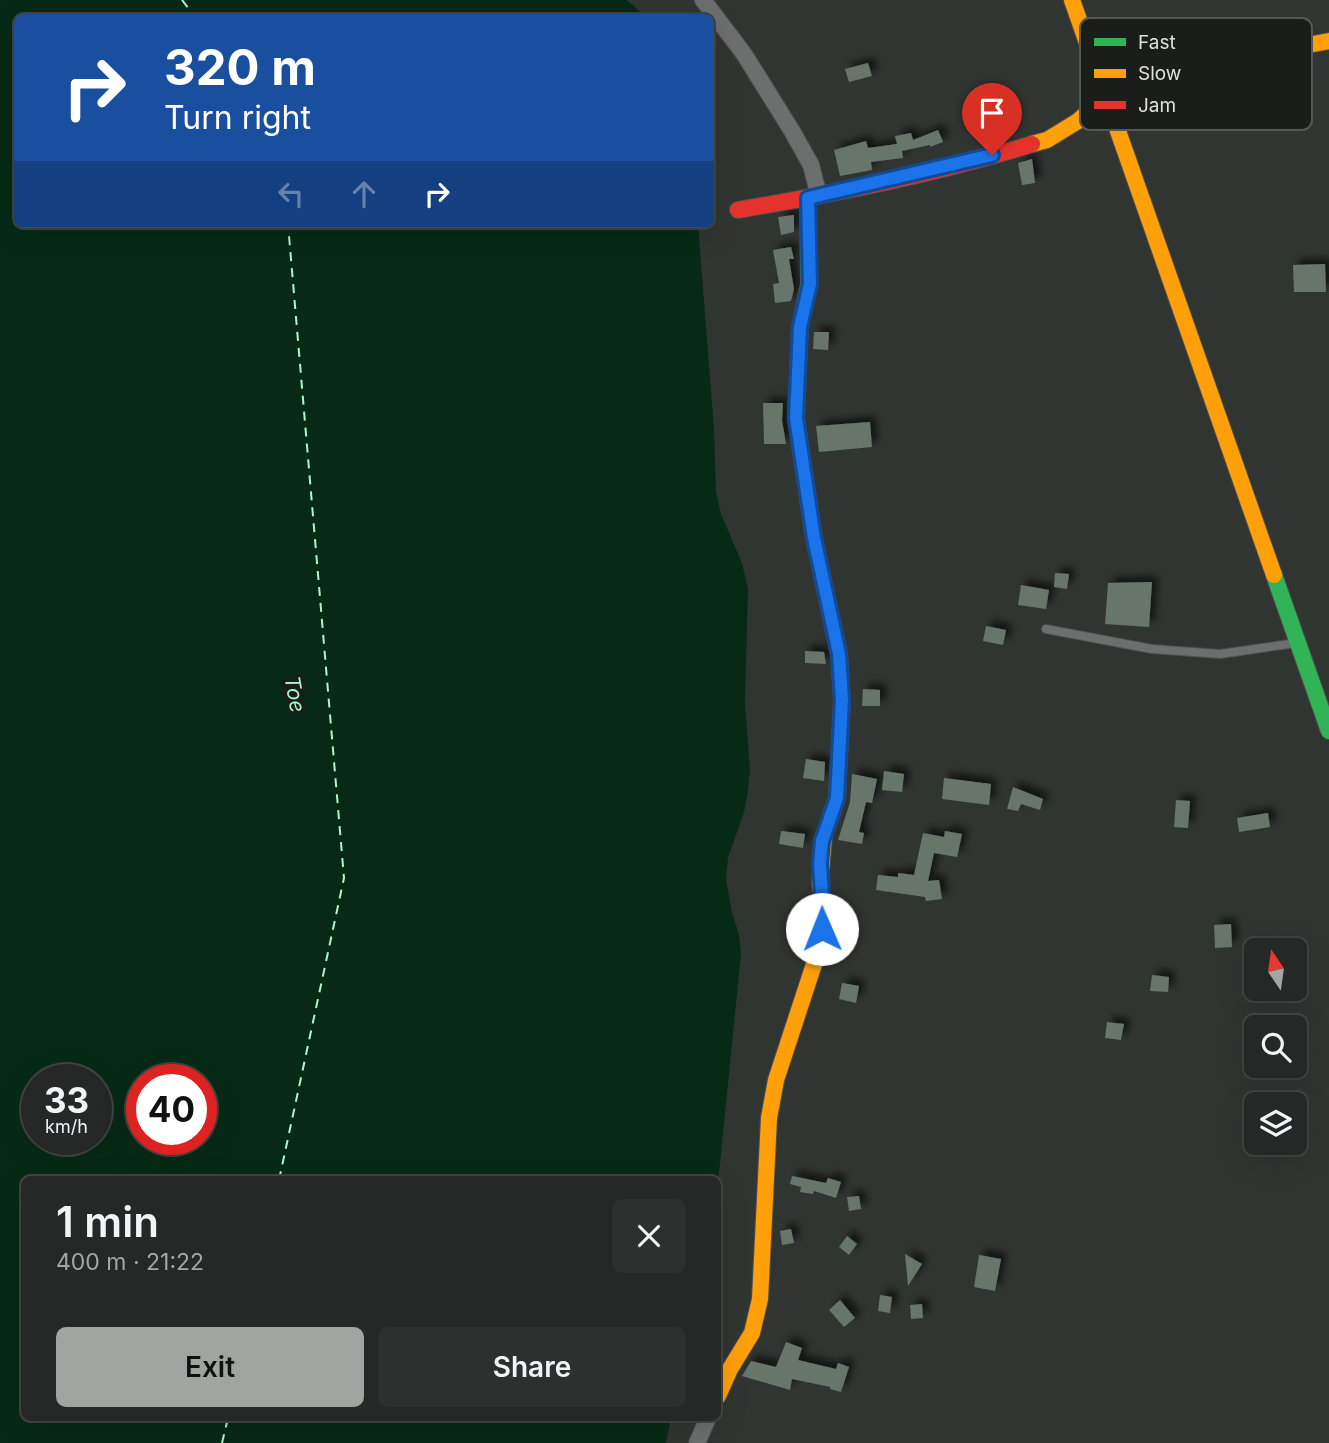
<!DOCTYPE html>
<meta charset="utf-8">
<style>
body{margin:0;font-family:Inter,sans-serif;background:#2d302e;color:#f1f3f6;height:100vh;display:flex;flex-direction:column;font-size:26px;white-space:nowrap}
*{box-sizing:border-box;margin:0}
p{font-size:23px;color:#a3a6a7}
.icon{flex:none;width:38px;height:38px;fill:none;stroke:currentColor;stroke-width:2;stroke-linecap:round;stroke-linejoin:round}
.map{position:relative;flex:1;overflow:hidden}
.sheet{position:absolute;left:21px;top:1176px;width:700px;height:245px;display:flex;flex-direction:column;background:#252826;border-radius:10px;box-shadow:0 7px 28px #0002,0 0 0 2px #424443}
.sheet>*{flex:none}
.hud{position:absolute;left:14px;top:14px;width:700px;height:214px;border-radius:10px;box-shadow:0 7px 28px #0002,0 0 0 2px #424443;background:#1a4fa0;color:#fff;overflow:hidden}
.needle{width:46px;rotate:347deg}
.tools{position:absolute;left:1244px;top:938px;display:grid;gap:14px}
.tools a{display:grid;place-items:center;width:63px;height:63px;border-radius:10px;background:#252826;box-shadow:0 7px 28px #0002,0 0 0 2px #424443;font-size:35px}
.speed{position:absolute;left:21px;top:1064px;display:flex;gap:14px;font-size:35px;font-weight:700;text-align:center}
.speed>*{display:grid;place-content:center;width:91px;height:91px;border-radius:50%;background:#252826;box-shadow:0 7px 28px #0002,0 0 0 2px #424443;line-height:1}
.speed small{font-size:18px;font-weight:400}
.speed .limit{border:10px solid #d22;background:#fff;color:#111}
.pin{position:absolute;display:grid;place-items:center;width:60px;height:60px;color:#fff;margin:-72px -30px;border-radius:50% 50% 50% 0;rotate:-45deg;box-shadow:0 0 7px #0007}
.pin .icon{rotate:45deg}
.me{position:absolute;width:77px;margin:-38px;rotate:359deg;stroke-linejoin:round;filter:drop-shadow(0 0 5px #0008)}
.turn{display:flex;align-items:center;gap:24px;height:147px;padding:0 35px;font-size:32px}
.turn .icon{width:91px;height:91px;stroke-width:2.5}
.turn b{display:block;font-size:49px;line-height:60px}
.lanes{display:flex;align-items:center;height:66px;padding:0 35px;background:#0003;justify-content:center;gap:35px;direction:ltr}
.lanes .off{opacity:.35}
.round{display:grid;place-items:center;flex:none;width:74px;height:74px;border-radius:10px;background:#2d302e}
.overview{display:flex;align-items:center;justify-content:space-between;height:119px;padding:0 35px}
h1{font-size:42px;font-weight:600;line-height:52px}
.cta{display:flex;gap:14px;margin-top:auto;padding:14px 35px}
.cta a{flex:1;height:80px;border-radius:10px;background:#a1a5a2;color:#111;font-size:28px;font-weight:600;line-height:80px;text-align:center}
.cta a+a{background:#2d302e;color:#f1f3f6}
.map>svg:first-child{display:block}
</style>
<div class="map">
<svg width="1329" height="1443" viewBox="0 0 1329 1443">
<defs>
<filter id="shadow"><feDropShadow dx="6" dy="-6" stdDeviation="3.5" flood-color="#0009"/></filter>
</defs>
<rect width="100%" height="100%" fill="#313532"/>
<path fill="#072a16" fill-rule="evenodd" d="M0,0h627l19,17 -628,1v206h680l16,205 2,63 5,22 21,49 6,26 -3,113 5,68 -2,21 -4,21 -16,46 -2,22 6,32 7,23 2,19 -23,229v-3h-694v238h647l-5,25h-666zM37,1080h59v59h-59zM142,1080h59v59h-59z"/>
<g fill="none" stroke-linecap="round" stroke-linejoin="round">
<g stroke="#adf9c3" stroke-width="2" stroke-dasharray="9 7" stroke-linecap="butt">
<polyline points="182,0 196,18"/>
<polyline points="279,1180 344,878 288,224"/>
<polyline points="222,1443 228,1418"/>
</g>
</g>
<g fill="#68746b" filter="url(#shadow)">
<polygon points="868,63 872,76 849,82 845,69"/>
<polygon points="983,104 986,121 966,125 963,108"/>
<polygon points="938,130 943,142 930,147 930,145 902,151 903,158 871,162 872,170 840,176 834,150 866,141 868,148 897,144 895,136 911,133 913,140"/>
<polygon points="1032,159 1035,183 1022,185 1018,163"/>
<polygon points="794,215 794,232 781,235 778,217"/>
<polygon points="791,247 794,259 789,259 794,289 791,301 775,303 773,284 779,283 773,250"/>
<polygon points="1325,264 1326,292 1294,292 1293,265"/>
<polygon points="814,332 829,332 828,350 813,349"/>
<polygon points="763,403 783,403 782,420 786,444 764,444"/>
<polygon points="870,422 872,447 819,452 816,426"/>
<polygon points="1055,573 1069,574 1067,589 1054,587"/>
<polygon points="1152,582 1149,627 1105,624 1108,583"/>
<polygon points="1021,585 1049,590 1046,609 1018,605"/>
<polygon points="986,626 1006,630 1003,645 983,641"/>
<polygon points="805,651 824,652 826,664 805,663"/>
<polygon points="863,689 880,690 880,706 862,706"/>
<polygon points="806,759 825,762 824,781 803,778"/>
<polygon points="884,771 904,774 902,792 882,790"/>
<polygon points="852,774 877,779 872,803 866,802 859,832 864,833 862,844 838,840 850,802"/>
<polygon points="944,778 991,784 989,805 942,799"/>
<polygon points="1013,787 1043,799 1040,810 1021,804 1018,811 1007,809"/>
<polygon points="1176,800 1190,801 1188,828 1174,827"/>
<polygon points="1268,813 1270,827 1239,832 1237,818"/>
<polygon points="781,831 805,834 803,848 779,844"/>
<polygon points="945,831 962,834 957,857 934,853 928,881 939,880 942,899 926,901 925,897 876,890 878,875 898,877 898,873 914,875 923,833 944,837"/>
<polygon points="1231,924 1232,947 1215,948 1214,925"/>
<polygon points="1244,974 1256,975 1256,995 1242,994"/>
<polygon points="1152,975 1169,977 1168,992 1150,991"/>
<polygon points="842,983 859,986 856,1003 839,999"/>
<polygon points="1107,1022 1124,1024 1121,1040 1105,1038"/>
<polygon points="792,1176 826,1183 828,1178 841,1182 836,1198 814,1191 813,1194 800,1192 801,1187 790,1184"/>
<polygon points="859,1196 861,1209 849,1211 847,1197"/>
<polygon points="791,1229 794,1243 782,1245 780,1231"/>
<polygon points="847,1236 857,1244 849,1255 839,1247"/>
<polygon points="905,1254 922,1264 908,1286"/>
<polygon points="979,1255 1001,1259 995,1291 974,1287"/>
<polygon points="880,1295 892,1297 890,1313 878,1311"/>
<polygon points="840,1300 855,1318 844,1327 829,1310"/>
<polygon points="922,1304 923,1318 911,1319 910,1305"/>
<polygon points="786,1342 802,1348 798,1360 836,1369 838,1363 849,1367 841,1392 830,1389 830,1387 792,1379 790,1390 742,1376 751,1361 776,1367"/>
</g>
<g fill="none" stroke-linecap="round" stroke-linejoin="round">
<defs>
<polyline id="lane" points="1046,629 1152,649 1220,654 1296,643"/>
<g id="street">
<polyline points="703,0 744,54 792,131 811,165 819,196"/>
<polyline points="697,1443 708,1418"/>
</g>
<g id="fast">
<polyline points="808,198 809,284 800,327 796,418 814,538 839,654 842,700 837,798 824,836"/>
<polyline points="1274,575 1329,731"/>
</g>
<g id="slow">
<polyline points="1072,0 1274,575"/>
<polyline points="1032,144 1047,140 1078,121 1106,96 1181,87 1286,49 1329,41"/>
<polyline points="718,1396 730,1369 752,1333 760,1299 769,1118 776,1080 820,946 823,911 820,882 824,836"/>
</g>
<path id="jam" d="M738,210c99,-17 198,-36 294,-66"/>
</defs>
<use href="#lane" stroke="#4d504e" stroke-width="10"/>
<use href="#street" stroke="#4d504e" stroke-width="18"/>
<use href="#fast" stroke="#4d504e" stroke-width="18"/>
<use href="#slow" stroke="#4d504e" stroke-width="18"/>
<use href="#jam" stroke="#4d504e" stroke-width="18"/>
<use href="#lane" stroke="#6c6f6d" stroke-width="8"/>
<use href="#street" stroke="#6c6f6d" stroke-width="16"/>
<use href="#fast" stroke="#30b455" stroke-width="16"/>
<use href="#slow" stroke="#ff9f0a" stroke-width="16"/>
<use href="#jam" stroke="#e5322d" stroke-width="16"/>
</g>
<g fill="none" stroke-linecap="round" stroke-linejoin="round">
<defs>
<polyline id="route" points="822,929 823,911 820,864 822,841 837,798 842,700 839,654 814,538 796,418 800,327 810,284 808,198 992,155"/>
</defs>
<use href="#route" stroke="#114b97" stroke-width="18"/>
<use href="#route" stroke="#1a73e8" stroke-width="12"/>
</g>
<g text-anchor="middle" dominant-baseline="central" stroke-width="7" stroke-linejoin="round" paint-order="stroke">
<g font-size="21" font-style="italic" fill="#adf9c3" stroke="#1a1d1a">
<text transform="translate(295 694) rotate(80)">Toe</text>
</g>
</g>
<rect x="1080" y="18" width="232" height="112" rx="10" fill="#1a1d1a" stroke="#545855" stroke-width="2"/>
<rect x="1094" y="38" width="32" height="8" fill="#30b455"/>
<rect x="1094" y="69" width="32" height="9" fill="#ff9f0a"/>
<rect x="1094" y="101" width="32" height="8" fill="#e5322d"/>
<g font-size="19" fill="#dde2df">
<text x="1138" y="49">Fast</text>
<text x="1138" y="80">Slow</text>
<text x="1138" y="112">Jam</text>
</g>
</svg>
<div class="tools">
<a><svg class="needle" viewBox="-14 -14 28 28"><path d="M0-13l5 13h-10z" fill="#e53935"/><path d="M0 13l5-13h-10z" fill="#a3a6a7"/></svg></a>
<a><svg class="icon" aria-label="search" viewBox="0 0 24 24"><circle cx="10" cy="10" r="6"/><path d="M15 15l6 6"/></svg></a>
<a><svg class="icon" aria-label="layers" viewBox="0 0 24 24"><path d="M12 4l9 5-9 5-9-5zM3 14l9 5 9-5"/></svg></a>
</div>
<div class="speed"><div>33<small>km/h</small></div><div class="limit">40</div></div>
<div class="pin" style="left:992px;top:155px;background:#d93025"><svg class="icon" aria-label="arrive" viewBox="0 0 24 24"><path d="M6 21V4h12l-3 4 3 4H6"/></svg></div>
<svg class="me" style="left:822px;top:929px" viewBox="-20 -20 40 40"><circle r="19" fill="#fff"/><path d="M0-13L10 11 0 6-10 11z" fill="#1a73e8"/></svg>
<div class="hud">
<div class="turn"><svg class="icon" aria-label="right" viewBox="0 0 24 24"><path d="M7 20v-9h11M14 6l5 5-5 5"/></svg><div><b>320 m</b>Turn right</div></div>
<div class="lanes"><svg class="icon off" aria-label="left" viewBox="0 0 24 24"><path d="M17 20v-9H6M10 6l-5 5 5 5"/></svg><svg class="icon off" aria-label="ahead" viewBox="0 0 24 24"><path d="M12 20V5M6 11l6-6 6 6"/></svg><svg class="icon" aria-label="right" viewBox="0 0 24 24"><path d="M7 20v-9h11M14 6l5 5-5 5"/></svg></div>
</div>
<section class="sheet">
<div class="overview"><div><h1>1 min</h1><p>400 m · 21:22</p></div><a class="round"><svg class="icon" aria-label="close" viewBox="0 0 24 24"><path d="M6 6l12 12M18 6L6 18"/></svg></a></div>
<div class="cta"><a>Exit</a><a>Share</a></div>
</section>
</div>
